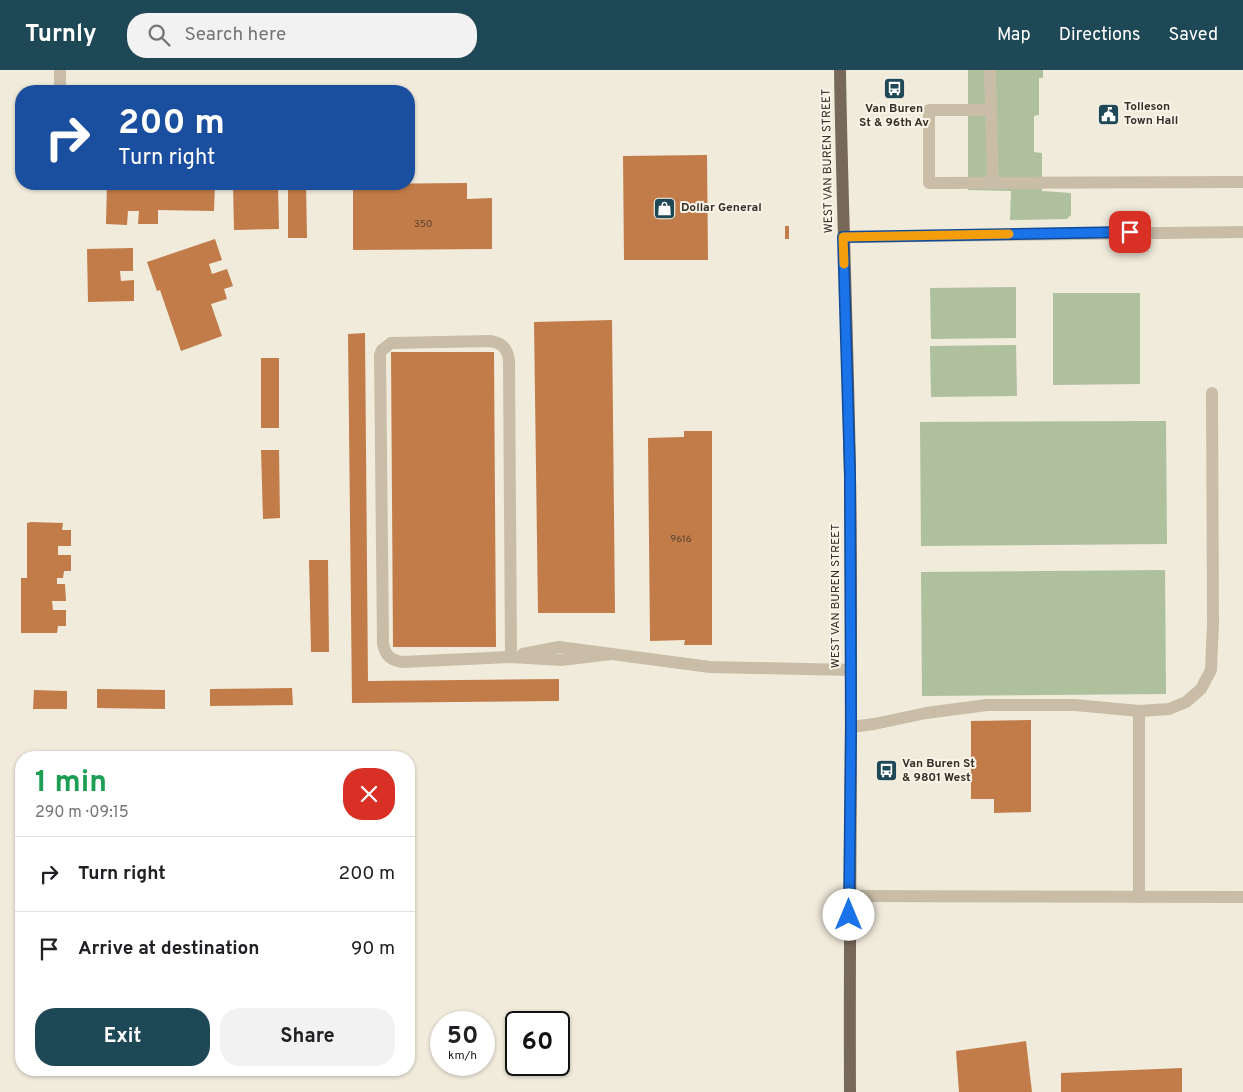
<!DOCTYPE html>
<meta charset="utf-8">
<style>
body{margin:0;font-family:Overpass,sans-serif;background:#f2f2f2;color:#202124;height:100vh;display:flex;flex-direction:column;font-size:19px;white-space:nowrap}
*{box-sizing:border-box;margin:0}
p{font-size:16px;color:#757577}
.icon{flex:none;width:28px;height:28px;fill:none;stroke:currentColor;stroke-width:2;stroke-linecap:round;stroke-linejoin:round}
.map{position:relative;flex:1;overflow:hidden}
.panel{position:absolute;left:15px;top:681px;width:400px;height:325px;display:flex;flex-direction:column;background:#fff;border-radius:20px;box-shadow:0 1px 4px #0004}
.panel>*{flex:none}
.guide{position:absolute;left:15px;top:15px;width:400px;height:105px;border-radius:20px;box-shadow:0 1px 4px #0004;background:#1a4fa0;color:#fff;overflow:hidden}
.speed{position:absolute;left:430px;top:941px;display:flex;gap:10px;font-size:25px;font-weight:700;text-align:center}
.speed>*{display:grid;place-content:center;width:65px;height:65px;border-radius:50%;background:#fff;box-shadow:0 1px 4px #0004;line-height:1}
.speed small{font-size:12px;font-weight:400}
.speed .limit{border:2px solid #111;border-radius:8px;background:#fff;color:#111}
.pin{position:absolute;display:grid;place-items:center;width:42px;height:42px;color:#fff;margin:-21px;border-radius:10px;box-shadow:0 2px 8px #0006}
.me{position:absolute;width:55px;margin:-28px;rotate:0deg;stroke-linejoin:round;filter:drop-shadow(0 0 4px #0008)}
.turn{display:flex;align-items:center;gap:18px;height:105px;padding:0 20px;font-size:22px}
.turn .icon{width:65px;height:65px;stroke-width:2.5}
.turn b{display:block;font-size:35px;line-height:42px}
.round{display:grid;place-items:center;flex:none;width:52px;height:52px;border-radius:20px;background:#f2f2f2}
.overview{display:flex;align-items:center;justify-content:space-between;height:85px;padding:0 20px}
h1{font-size:30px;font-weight:700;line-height:38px;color:#1e9e55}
.primary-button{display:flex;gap:10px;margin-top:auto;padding:10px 20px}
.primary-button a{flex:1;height:58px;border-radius:20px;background:#1f4856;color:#fff;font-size:20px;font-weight:700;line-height:58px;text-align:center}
.primary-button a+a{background:#f2f2f2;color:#202124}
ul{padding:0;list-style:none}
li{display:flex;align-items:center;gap:15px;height:75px;padding:0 20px;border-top:1px solid #e0e0e0}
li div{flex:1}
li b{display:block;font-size:19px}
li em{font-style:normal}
header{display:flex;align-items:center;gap:30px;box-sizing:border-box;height:70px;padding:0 25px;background:#1f4856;color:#fff}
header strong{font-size:24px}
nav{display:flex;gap:28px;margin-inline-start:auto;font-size:18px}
.search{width:350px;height:45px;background:#f2f2f2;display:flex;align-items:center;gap:12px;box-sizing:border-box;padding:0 18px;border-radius:20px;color:#757577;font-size:19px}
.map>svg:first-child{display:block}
</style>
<header>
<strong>Turnly</strong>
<div class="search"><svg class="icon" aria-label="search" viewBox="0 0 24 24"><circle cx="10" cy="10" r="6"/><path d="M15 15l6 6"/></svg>Search here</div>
<nav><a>Map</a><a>Directions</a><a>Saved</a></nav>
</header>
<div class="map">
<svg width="1243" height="1022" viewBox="0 0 1243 1022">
<rect width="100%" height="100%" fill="#f1ebdc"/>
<g fill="#aec09d">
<polygon points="968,0 1043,0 1043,8 1039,8 1039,45 1034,46 1034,82 1042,83 1042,121 1071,123 1071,145 1067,149 1010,150 1011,121 968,120"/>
<polygon points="1016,217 1016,268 931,269 930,218"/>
<polygon points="1053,223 1140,223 1140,314 1053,315"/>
<polygon points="1016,275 1017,326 931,327 930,276"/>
<polygon points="1166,351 1167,474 921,476 920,352"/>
<polygon points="1165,500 1166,624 922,626 921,502"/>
</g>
<g fill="#c17c4a">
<rect x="891" y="15" width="4" height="13"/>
<polygon points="707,85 708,190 624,190 623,86"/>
<polygon points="467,113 467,129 492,128 492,179 353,180 353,114"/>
<polygon points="107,114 215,114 214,141 158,140 158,154 138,154 139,141 128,141 127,155 106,154"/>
<polygon points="233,114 278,114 279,159 234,160"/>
<polygon points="288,114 306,114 307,168 288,168"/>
<rect x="785" y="156" width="4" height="13"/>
<polygon points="215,169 222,190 209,194 212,204 227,199 233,216 224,219 227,229 211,234 222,266 181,281 160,220 157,221 147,192"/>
<polygon points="133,178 133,201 120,201 121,211 134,210 134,231 88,232 87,179"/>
<polygon points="612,250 615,543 538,543 534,252"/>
<polygon points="365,263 368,611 559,609 559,631 352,633 348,264"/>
<polygon points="391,282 494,282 496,577 393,577"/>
<rect x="261" y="288" width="18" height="70"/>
<polygon points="684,361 712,361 712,575 684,575 685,570 650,571 648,368 684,367"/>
<polygon points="261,380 279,380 280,448 263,449"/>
<polygon points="31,452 63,453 62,460 71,460 71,476 58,476 58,485 71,485 71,501 64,501 63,508 57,508 57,514 65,514 66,531 52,531 53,540 66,540 66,556 58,556 57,563 21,563 21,508 27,508 27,453"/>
<polygon points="309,490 328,490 329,582 311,582"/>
<polygon points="292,618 293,635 210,636 210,619"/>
<polygon points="97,619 165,620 165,639 97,638"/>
<polygon points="34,620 67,621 67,639 33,639"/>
<polygon points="1031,650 1031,742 994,743 994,729 971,729 971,651"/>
<polygon points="1026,971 1032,1022 959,1022 956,981"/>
<polygon points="1182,998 1182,1022 1061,1022 1061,1003"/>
</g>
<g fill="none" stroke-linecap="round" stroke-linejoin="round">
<g stroke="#c9bda8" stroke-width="12">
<polyline points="60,0 60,21"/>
<polyline points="990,0 991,40 929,40 929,113 1243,112"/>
<polyline points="991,40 993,113"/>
<polyline points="843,167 1243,162"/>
<polyline points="523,584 559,577 710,597 851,600"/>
<path d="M511,587l-2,-297c-2,-12 -7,-17 -19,-19l-99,2 -9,7 -2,5 3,288c2,12 7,17 19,19l109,-5 50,3 50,-6"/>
<polyline points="851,657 874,654 926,643 987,635 1075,635 1139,641"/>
<polyline points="849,826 1243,827"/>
<polyline points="1139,827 1139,641 1169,639 1186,632 1201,619 1211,600 1213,553 1212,323"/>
</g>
<path stroke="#77695a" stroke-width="12" d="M840,0c2,135 8,270 10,406 3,205 -1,411 0,616"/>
</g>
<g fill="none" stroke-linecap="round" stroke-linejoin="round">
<defs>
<polyline id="route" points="849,845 851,657 850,405 843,167 1130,162"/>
</defs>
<use href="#route" stroke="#114b97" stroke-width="12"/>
<use href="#route" stroke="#1a73e8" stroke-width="9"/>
<polyline stroke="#f59e0b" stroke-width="9" points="844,194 843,167 1009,164"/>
</g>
<defs>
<symbol id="bus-square" viewBox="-11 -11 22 22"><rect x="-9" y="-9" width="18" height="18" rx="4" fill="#1f4856" stroke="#f9f4e8"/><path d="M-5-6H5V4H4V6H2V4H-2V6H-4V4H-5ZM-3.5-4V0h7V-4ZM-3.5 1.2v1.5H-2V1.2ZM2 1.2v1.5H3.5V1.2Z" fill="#fff"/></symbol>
<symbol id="civic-square" viewBox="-11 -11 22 22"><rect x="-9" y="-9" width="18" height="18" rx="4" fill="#1f4856" stroke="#f9f4e8"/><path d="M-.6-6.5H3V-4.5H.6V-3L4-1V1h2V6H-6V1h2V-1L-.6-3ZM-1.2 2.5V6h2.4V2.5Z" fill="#fff"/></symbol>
<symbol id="shop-square" viewBox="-11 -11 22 22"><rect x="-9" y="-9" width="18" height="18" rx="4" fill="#1f4856" stroke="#f9f4e8"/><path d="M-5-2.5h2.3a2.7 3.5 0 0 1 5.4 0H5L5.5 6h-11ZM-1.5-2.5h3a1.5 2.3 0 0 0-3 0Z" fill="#fff"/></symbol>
</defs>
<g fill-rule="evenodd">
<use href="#bus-square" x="882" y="6" width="25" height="25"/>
<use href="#civic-square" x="1096" y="32" width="25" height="25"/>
<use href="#shop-square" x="652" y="126" width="25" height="25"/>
<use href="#bus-square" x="874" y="688" width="25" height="25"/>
</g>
<g text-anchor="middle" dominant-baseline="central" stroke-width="4" stroke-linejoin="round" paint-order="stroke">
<g font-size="10" fill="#594230">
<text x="423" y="154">350</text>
<text x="681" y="469">9616</text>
</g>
<g font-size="12" font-weight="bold" fill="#362f28" stroke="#f9f4e8" text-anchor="start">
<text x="1124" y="37">Tolleson<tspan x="1124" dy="14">Town Hall</tspan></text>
<text x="894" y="39" text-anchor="middle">Van Buren<tspan x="894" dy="14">St &amp; 96th Av</tspan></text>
<text x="681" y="138">Dollar General</text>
<text x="902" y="694">Van Buren St<tspan x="902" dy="14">&amp; 9801 West</tspan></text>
</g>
<g font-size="12" fill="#362f28" stroke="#f9f4e8">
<text transform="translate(828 91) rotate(-91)">WEST VAN BUREN STREET</text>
<text transform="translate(836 526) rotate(-90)">WEST VAN BUREN STREET</text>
</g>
</g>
</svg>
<div class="speed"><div>50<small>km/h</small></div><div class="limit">60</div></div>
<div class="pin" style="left:1130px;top:162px;background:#d93025"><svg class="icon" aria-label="arrive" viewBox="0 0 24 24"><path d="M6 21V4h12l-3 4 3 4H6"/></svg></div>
<svg class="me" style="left:849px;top:845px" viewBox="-20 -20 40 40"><circle r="19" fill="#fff"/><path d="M0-13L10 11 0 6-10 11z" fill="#1a73e8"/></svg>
<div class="guide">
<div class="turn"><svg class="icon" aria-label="right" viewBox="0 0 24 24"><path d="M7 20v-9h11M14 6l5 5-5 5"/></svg><div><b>200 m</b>Turn right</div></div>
</div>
<section class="panel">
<div class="overview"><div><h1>1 min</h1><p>290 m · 09:15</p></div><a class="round" style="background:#d93025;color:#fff"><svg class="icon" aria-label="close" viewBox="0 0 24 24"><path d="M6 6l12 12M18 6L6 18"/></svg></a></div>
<ul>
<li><svg class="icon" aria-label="right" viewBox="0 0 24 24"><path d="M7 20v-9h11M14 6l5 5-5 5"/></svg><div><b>Turn right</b></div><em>200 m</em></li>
<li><svg class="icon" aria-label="arrive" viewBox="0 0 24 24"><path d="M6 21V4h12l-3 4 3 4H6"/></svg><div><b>Arrive at destination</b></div><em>90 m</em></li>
</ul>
<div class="primary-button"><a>Exit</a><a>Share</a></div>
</section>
</div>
